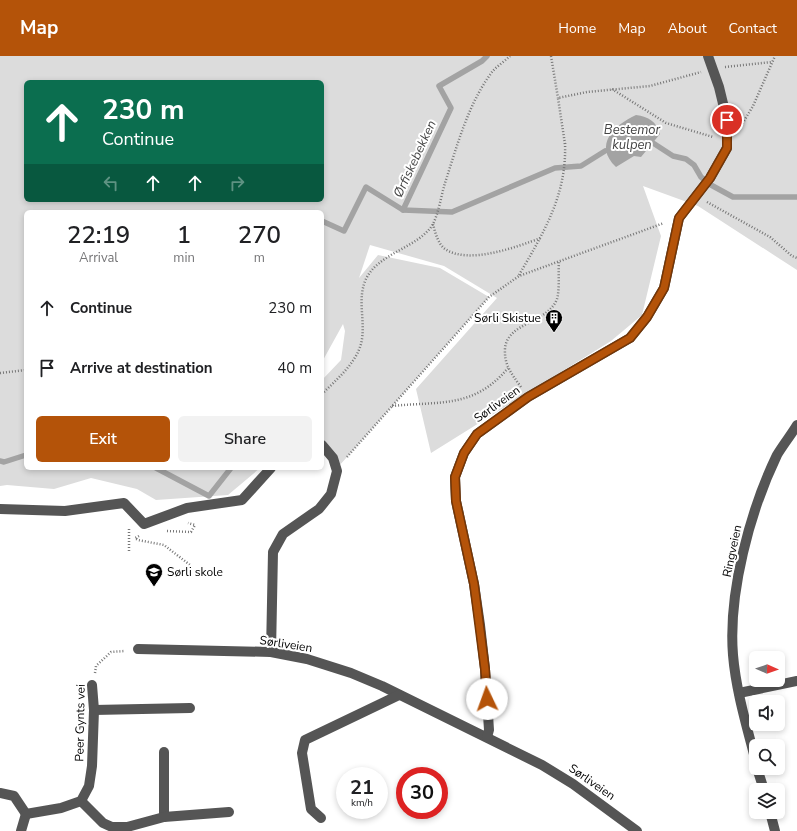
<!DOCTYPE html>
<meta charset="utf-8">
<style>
body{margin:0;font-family:"Nunito Sans",sans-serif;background:#f2f2f2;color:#202124;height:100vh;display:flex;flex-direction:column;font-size:15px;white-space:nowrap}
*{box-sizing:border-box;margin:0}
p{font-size:13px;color:#757577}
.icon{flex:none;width:22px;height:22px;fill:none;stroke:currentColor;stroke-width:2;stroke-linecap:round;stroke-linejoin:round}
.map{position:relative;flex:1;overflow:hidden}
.sheet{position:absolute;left:24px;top:154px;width:300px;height:260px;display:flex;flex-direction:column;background:#fff;border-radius:6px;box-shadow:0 2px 6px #0003}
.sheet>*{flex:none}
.top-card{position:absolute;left:24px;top:24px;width:300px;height:122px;border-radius:6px;box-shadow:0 2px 6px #0003;background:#0b6e4f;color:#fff;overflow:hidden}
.needle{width:26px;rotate:92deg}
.buttons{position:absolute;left:749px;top:595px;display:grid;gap:8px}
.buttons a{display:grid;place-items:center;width:36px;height:36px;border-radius:6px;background:#fff;box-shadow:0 2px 6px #0003;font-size:20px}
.speed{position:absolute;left:336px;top:711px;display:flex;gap:8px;font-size:20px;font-weight:700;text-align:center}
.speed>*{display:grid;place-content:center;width:52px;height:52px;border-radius:50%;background:#fff;box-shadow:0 2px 6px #0003;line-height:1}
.speed small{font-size:10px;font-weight:400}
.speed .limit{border:6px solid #d22;background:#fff;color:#111}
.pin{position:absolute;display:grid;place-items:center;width:34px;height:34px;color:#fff;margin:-17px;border:2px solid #fff;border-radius:50%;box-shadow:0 1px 4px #0007}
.me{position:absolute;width:44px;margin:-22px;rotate:357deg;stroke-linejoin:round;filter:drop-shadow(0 0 3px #0008)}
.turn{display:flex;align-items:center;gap:14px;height:84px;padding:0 12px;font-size:18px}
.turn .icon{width:52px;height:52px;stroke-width:2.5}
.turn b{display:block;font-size:28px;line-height:34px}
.lanes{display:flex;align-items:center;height:38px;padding:0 12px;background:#0003;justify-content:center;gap:20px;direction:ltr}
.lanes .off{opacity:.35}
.eta{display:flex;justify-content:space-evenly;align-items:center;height:68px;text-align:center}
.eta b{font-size:24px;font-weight:600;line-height:28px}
.button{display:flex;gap:8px;margin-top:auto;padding:8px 12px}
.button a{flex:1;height:46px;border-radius:6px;background:#b45309;color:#fff;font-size:16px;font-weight:600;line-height:46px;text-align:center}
.button a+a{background:#f2f2f2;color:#202124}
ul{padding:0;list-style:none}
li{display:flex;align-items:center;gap:12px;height:60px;padding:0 12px}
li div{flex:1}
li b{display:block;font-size:15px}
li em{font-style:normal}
header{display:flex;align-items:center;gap:24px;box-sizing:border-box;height:56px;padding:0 20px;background:#b45309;color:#fff}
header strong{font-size:19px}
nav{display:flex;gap:22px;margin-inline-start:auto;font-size:14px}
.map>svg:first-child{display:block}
</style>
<header>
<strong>Map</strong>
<nav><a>Home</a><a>Map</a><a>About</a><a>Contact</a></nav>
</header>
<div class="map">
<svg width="797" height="775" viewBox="0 0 797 775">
<rect width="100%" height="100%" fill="#fff"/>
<path fill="#dcdcdc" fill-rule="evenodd" d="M0,0h797v214l-99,-64 -55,-20 18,50 -19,79 -31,26 -180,112 -15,-64 81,-91 -53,-32 -74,-21 -11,33 19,-23 62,13 49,29 -150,169 -17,-17v-69l19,-20 4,-29 -2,-7 -21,38v-150h-296v256h234l-32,27 -72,5 -19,-11 -46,-11 -37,11 -47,-4 -7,1zM26,26h296v118h-296z"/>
<path fill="#a3a3a3" d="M636,59c13,2 20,6 24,19l-19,23 -7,-1 -18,11c-23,-22 -2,-42 20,-52z"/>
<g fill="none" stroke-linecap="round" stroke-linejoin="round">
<g stroke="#a3a3a3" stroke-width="5.5">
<polyline points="653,87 673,100 686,103 694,109 701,121 711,129 733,141 797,141"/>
<polyline points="403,154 452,156 555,112 581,110 605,95"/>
<polyline points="322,165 344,175 366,131 403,154 451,52 439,30 482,5 487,0"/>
<polyline points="0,405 4,406 26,399"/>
<polyline points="156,412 209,440 231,412"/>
</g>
<g stroke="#777" stroke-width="2.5" stroke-dasharray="1 2" stroke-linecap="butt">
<polyline points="551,0 558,42"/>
<polyline points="725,11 772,6"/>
<polyline points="612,33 666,67 713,81"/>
<polyline points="741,70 753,50 775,0"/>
<polyline points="565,88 558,42 587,36 650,30 701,16"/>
<polyline points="707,146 770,181 792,200 797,202"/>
<path d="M433,168c2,8 5,20 12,25 24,16 71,-2 96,-11"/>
<path d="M519,219c25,-43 48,-80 46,-132"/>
<polyline points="0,317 26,314"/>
<path d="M521,331c-10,-14 -17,-22 -16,-39 3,-26 43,-25 52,-49 3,-11 1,-26 2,-37"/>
<path d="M322,338c15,-15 37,-33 40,-55 3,-21 -5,-40 4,-60 12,-26 54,-32 67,-55 6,-12 8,-28 12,-41 12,-37 23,-79 47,-111 5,-6 13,-11 18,-16"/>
<path d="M392,350c47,-5 82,3 116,-38"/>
<polyline points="347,401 489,241 519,220 664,167"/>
<polyline points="129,473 129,495"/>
<polyline points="167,475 191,476 195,469 188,467"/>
<polyline points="139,480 135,482 138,484 164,489 190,509"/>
<polyline points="95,617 96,610 111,596 125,595"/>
</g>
<g stroke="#555" stroke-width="10">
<polyline points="0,453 65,455 124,447 144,468 187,452 242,444 271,412"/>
<polyline points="138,593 271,596 307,603 351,617 382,630 542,709 573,728 637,775"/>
<polyline points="271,596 273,496 283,478 319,453 331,438 337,415 333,402 322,389"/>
<polyline points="739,637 797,625"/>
<polyline points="94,654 190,652"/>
<polyline points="487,681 489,674 485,613 480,569 474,528 456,445 455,421 464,397 477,378 528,341 630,282 647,261 664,232 679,162 710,122 727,92 727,64 719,31 708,0"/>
<polyline points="164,696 164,761"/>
<path d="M756,706c-9,-35 -20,-71 -23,-107 -5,-62 17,-144 44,-200 6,-10 14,-20 20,-30"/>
<polyline points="757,712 764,734"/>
<polyline points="0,737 14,740 26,758"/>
<polyline points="81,745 103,767 112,771 127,771 164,761 229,756"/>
<polyline points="770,756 775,775"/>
<polyline points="26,758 61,752 81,745 89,730 92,710 94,654 92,629"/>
<polyline points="321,762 311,753 302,697 305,684 399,639"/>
<polyline points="21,775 26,758"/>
</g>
</g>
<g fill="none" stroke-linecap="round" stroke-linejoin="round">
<defs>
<polyline id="route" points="487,643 485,613 474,528 456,445 455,421 464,397 477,378 528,341 630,282 647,261 664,232 679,162 710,122 727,92 727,64"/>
</defs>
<use href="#route" stroke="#753606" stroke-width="10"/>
<use href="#route" stroke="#b45309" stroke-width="7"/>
</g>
<defs>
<symbol id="building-pin" viewBox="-11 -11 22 30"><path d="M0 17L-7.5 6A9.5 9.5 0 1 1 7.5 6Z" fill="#000" stroke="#fff"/><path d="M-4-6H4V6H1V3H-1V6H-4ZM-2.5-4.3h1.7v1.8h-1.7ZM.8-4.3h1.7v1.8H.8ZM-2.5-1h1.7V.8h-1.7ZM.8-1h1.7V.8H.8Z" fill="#fff"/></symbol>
<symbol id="school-pin" viewBox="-11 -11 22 30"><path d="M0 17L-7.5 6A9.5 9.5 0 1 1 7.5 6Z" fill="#000" stroke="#fff"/><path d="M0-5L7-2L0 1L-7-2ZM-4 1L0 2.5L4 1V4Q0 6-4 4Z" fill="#fff"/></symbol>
</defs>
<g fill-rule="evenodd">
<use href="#building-pin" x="544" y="252" width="20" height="27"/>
<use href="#school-pin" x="144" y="506" width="20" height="27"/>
</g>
<g text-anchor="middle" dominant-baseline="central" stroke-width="4" stroke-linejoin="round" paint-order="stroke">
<g font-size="12" fill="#000" stroke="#fff" text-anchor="end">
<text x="541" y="262">Sørli Skistue</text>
<text x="167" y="516" text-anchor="start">Sørli skole</text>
</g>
<g font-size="12" fill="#000" stroke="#fff">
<text transform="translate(497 348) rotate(-36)">Sørliveien</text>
<text transform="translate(732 495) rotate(-78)">Ringveien</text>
<text transform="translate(286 588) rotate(9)">Sørliveien</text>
<text transform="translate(80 667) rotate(-89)">Peer Gynts vei</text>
<text transform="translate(592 726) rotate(35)">Sørliveien</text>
</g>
<g font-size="13" font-style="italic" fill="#444" stroke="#fff">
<text x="632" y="74">Bestemor<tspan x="632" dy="15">kulpen</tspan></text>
<text transform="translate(415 103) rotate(-65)">Ørfiskebekken</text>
</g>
</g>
</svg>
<div class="buttons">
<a><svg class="needle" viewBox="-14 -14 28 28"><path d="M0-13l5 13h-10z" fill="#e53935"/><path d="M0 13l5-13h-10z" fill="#757577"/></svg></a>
<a><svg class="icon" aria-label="sound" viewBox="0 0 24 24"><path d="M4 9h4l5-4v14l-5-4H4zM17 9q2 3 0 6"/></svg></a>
<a><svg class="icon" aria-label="search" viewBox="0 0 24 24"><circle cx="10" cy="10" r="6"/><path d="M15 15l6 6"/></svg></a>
<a><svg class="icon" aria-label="layers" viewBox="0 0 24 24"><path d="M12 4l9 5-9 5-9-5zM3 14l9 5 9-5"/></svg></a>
</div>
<div class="speed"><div>21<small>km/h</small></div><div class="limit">30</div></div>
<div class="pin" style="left:727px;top:64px;background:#d93025"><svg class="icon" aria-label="arrive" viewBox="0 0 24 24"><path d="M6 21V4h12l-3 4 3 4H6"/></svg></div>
<svg class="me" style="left:487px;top:643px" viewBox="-20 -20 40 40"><circle r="19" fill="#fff"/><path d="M0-13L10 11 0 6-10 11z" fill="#b45309"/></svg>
<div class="top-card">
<div class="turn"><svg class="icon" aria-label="ahead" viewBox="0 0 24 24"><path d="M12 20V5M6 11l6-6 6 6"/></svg><div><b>230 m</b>Continue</div></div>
<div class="lanes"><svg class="icon off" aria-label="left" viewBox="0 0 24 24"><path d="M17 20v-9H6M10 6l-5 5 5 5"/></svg><svg class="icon" aria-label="ahead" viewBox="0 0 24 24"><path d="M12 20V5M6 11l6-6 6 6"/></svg><svg class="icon" aria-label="ahead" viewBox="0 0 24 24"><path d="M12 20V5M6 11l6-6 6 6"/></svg><svg class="icon off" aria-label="right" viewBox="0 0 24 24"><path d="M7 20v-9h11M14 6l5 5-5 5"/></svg></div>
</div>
<section class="sheet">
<div class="eta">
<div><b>22:19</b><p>Arrival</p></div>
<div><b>1</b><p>min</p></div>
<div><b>270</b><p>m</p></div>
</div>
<ul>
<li><svg class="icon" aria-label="ahead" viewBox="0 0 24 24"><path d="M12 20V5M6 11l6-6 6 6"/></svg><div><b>Continue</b></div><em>230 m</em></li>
<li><svg class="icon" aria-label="arrive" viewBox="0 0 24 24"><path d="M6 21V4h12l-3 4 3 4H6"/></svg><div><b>Arrive at destination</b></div><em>40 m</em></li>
</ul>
<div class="button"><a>Exit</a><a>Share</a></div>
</section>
</div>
